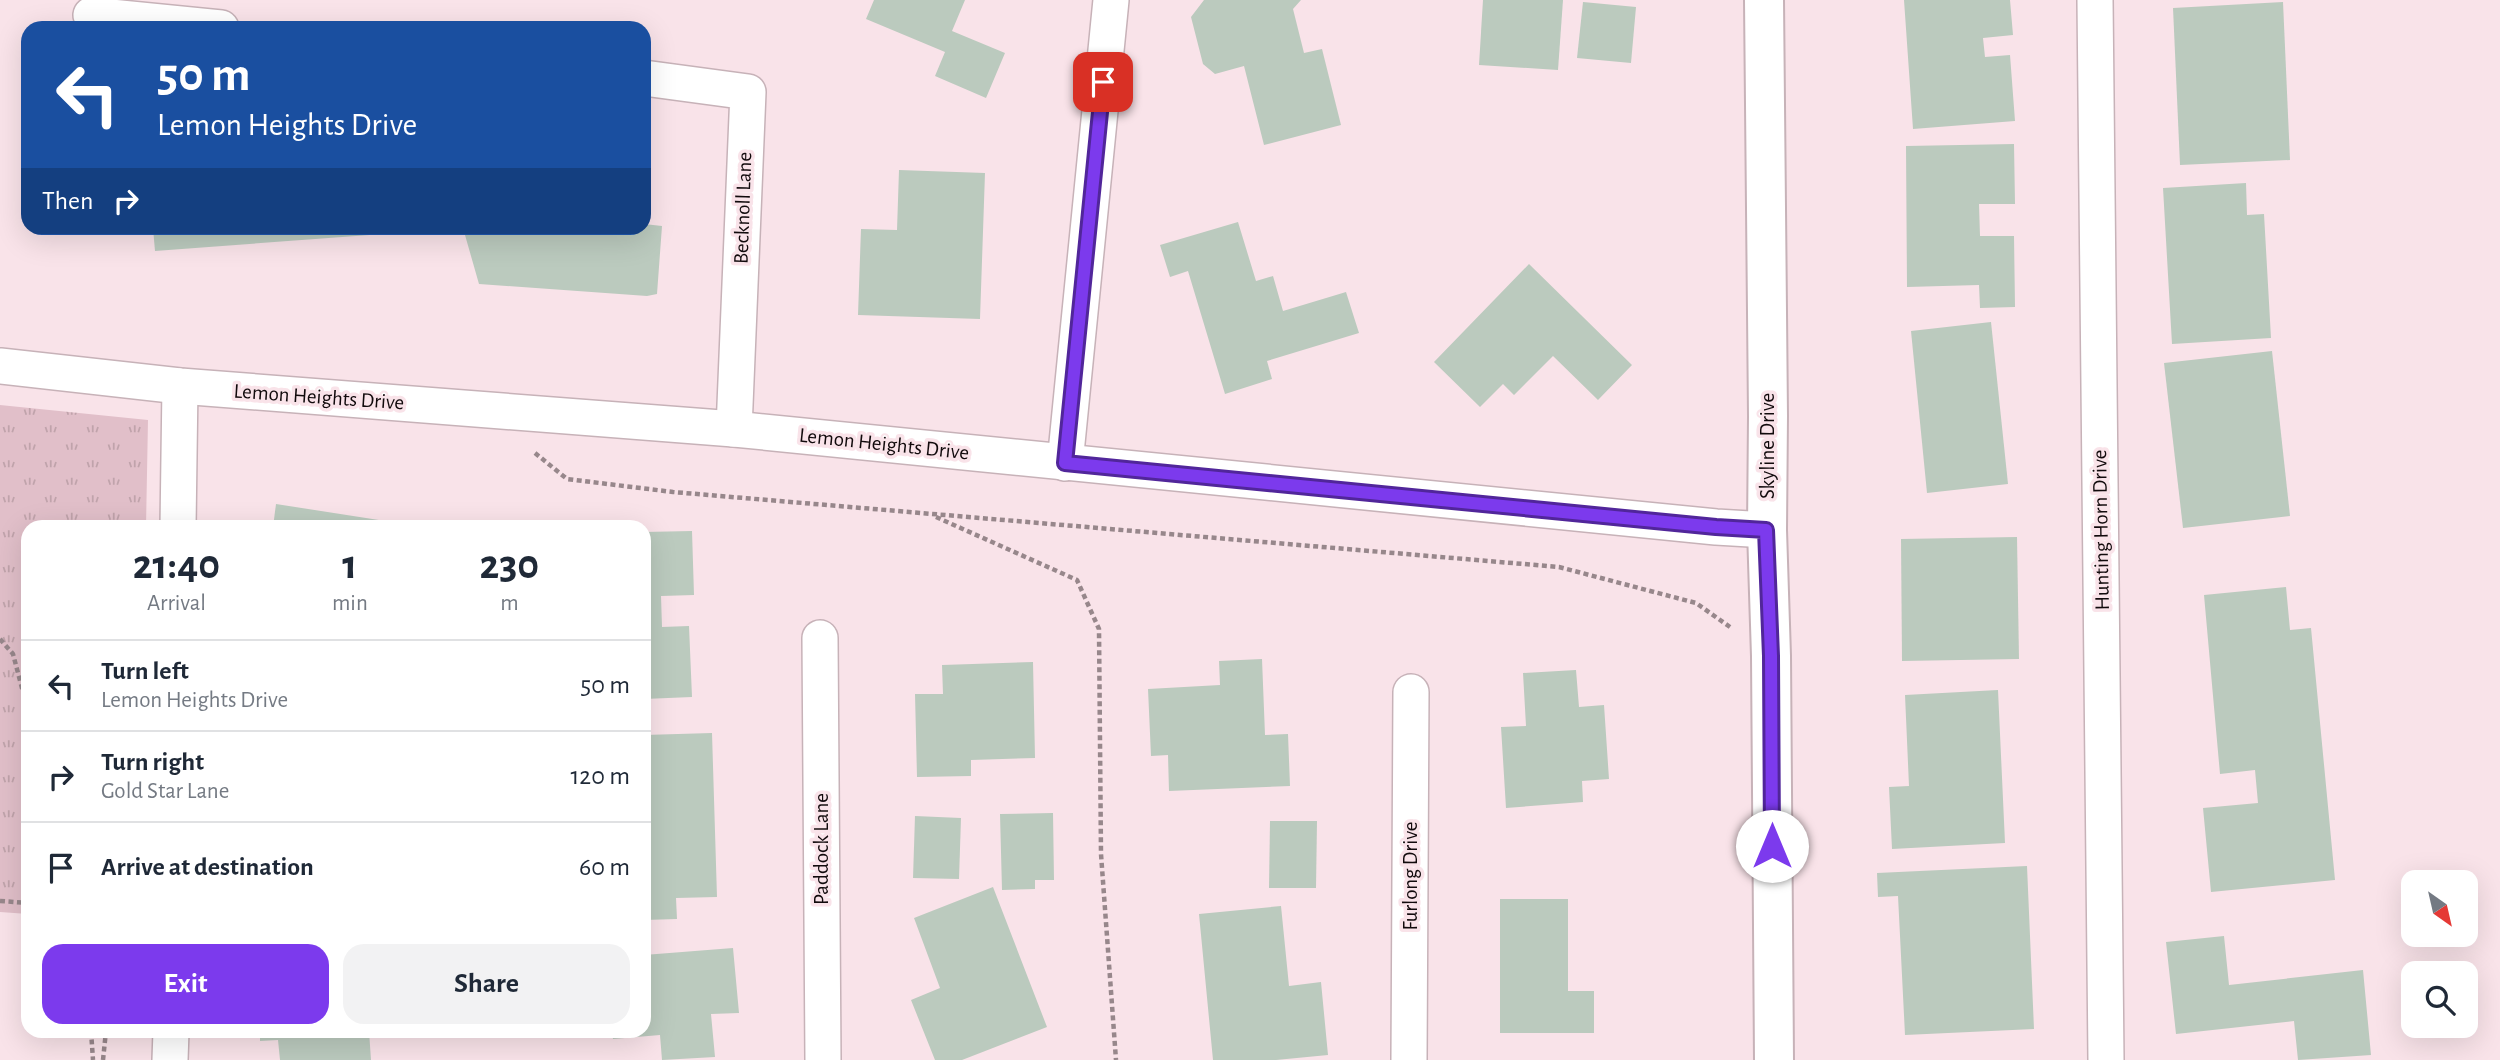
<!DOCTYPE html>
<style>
body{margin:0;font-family:"Alegreya Sans",sans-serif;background:#f2f2f3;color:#1f2937;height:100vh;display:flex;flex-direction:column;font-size:26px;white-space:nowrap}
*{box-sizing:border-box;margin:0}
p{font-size:23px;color:#747a83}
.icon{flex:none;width:38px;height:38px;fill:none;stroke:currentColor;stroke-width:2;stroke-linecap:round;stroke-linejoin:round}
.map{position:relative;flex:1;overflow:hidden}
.drawer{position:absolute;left:21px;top:520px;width:630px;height:518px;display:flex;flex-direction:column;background:#fff;border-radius:21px;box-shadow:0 7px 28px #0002}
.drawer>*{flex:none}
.top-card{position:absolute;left:21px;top:21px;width:630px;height:214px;border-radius:21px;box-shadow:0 7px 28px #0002;background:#1a4fa0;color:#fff;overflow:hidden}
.needle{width:46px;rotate:146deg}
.controls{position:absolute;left:2401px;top:870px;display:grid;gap:14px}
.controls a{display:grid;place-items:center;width:77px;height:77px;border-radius:14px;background:#fff;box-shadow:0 7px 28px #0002;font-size:35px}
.pin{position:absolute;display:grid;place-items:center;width:60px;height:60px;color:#fff;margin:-30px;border-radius:14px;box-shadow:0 4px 10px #0006}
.me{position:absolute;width:77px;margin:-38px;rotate:0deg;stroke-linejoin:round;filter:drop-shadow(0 0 5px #0008)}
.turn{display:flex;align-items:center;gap:24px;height:147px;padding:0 21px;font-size:32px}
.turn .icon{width:91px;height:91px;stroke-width:2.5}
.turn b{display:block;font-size:49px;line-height:60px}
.then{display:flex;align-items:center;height:66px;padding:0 21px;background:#0003;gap:14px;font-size:26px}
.eta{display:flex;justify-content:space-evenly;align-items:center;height:119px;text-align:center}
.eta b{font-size:42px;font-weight:700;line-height:49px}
.cta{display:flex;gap:14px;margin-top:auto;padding:14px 21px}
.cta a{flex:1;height:80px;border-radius:21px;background:#7c3aed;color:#fff;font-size:28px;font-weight:700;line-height:80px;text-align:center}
.cta a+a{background:#f2f2f3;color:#1f2937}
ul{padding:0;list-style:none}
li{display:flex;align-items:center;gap:21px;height:91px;padding:0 21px;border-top:2px solid #e0e1e3}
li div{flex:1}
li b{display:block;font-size:26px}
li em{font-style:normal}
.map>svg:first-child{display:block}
</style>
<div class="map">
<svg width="2500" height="1060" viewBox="0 0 2500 1060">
<defs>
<pattern id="grass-tufts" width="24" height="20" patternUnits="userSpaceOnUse" patternTransform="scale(1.75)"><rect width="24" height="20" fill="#e1bfc9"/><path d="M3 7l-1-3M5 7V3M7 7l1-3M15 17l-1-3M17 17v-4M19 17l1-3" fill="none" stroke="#c0a3ab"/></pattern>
</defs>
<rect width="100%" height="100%" fill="#f9e3e9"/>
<polygon fill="url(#grass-tufts)" points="0,405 148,420 146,527 28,527 28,914 0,912"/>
<g fill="#bbcabe">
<polygon points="874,0 965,0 952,31 1005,53 986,98 935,76 945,52 866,19"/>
<polygon points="1204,0 1301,0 1293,9 1304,53 1322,49 1341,125 1264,145 1244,66 1215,74 1203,64 1191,17"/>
<polygon points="1483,0 1563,0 1558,70 1479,65"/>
<polygon points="1904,0 2010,0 2013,35 1983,38 1985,57 2010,55 2015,121 1913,129"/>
<polygon points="1583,2 1636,7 1631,63 1577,58"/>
<polygon points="2283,2 2290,160 2180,165 2173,8"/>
<polygon points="2014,144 2015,204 1979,204 1980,236 2014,236 2015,307 1980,308 1979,285 1907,287 1906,146"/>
<polygon points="899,170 985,173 980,319 858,315 861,229 897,230"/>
<polygon points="2246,183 2247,215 2264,214 2271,338 2172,344 2163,188"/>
<polygon points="1238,222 1256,281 1273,276 1283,311 1346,292 1359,333 1267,361 1272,379 1225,394 1188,271 1170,277 1160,245"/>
<polygon points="644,224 662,226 657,294 647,296 479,284 463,228 644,228"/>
<polygon points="153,228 383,228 383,234 155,251"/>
<polygon points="1529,264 1632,365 1598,400 1553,356 1514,395 1503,384 1480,407 1434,362"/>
<polygon points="1991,322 2008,484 1927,493 1911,331"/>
<polygon points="2272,351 2290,516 2183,528 2164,363"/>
<polygon points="276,504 411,525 411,527 273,527"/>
<polygon points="692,531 694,595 661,596 662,627 689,626 692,697 644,699 644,532"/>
<polygon points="2017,537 2019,659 1902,661 1901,539"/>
<polygon points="2286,587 2290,630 2311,628 2335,880 2211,892 2203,808 2258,803 2255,770 2220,774 2204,595"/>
<polygon points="1262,659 1265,735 1288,734 1290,786 1169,791 1168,755 1151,756 1148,689 1220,685 1219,661"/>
<polygon points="1033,662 1035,758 971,760 971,776 917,777 915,694 943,694 942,665"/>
<polygon points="1576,670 1579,707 1604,705 1609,779 1582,781 1583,802 1506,808 1501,727 1526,726 1523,673"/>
<polygon points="1998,690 2005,843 1892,849 1889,787 1909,786 1905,695"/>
<polygon points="712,733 717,897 676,898 677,919 644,920 644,735"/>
<polygon points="1053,813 1054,880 1035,880 1035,889 1002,890 1000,814"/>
<polygon points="915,816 961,818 959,879 913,878"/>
<polygon points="1270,821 1317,821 1316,888 1269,888"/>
<polygon points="2027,866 2034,1029 1905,1035 1898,896 1878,897 1877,873"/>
<polygon points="993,887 1047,1027 962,1060 935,1060 911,1000 940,988 914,918"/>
<polygon points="1500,899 1568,899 1568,991 1594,991 1594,1033 1500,1033"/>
<polygon points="1281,906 1289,986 1321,982 1328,1055 1276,1060 1213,1060 1199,914"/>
<polygon points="2224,936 2229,985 2363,970 2371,1055 2298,1060 2294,1021 2176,1034 2166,942"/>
<polygon points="733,948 739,1013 711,1014 715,1057 662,1060 660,1035 613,1039 612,1031 644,1031 644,955"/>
<polygon points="260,1031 369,1031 371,1060 280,1060 278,1040 260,1041"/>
</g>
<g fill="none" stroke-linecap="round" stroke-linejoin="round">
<defs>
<g id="minor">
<polyline points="2095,0 2106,1060"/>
<polyline points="91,15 221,28"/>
<polyline points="644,78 748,92 734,429"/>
<polyline points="0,366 180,386 734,429 1716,527 1767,530"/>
<polyline points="1065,463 1111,0"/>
<polyline points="178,527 180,386"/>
<polyline points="820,638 823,1060"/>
<polyline points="170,1060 171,1031"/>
<polyline points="1409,1060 1411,692"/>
</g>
<polyline id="tertiary" points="1764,0 1768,416 1767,530 1771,656 1774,1060"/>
</defs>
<use href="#minor" stroke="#c7b2b8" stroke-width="38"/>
<use href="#tertiary" stroke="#c7b2b8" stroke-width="42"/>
<g stroke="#97878b" stroke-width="4.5" stroke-dasharray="5 3.5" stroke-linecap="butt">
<polyline points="535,453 567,479 673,492 1559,567 1696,603 1730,627"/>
<polyline points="936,517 1077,580 1099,629 1101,854 1116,1060"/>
<polyline points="0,639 13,654 28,711"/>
<polyline points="0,901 28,903"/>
<polyline points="91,1031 93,1060"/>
<polyline points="103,1060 106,1031"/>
</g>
<use href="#minor" stroke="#fff" stroke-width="35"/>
<use href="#tertiary" stroke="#fff" stroke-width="38"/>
</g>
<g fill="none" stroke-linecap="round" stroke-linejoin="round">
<defs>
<polyline id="route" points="1103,82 1065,463 1716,527 1766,530 1771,656 1772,846"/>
</defs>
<use href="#route" stroke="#51269a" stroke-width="18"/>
<use href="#route" stroke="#7c3aed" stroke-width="12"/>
</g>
<g text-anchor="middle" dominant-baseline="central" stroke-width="7" stroke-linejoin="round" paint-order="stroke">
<g font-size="21" fill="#110a0c" stroke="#f9e3e9">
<text transform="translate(743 208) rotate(-88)">Becknoll Lane</text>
<text transform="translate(319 397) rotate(4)">Lemon Heights Drive</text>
<text transform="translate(884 444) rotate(6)">Lemon Heights Drive</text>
<text transform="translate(1767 446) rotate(-90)">Skyline Drive</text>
<text transform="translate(2101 530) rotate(-91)">Hunting Horn Drive</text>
<text transform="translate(821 849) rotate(-90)">Paddock Lane</text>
<text transform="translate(1410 876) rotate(-90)">Furlong Drive</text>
</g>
</g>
</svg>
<div class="controls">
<a><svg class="needle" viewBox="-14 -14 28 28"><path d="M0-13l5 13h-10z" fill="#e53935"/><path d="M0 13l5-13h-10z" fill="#747a83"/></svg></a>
<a><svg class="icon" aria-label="search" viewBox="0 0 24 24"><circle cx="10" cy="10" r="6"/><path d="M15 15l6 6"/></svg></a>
</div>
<div class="pin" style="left:1103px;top:82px;background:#d93025"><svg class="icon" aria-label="arrive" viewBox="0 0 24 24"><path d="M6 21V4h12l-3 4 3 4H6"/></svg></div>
<svg class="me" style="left:1772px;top:846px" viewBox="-20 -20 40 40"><circle r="19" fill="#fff"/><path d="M0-13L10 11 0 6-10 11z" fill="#7c3aed"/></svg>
<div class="top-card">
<div class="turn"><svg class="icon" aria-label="left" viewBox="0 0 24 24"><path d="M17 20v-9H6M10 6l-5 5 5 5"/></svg><div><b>50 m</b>Lemon Heights Drive</div></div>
<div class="then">Then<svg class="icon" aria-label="right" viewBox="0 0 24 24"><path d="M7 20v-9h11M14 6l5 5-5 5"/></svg></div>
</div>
<section class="drawer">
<div class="eta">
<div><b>21:40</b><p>Arrival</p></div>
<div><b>1</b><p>min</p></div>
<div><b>230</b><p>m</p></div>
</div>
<ul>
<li><svg class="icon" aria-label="left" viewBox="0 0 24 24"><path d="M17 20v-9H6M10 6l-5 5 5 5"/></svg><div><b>Turn left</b><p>Lemon Heights Drive</p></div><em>50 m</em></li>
<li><svg class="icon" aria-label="right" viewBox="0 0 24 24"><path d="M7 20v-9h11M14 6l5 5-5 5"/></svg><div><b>Turn right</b><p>Gold Star Lane</p></div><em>120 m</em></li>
<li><svg class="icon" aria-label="arrive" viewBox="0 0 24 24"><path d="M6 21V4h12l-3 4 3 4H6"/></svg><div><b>Arrive at destination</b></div><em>60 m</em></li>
</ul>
<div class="cta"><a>Exit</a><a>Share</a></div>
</section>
</div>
